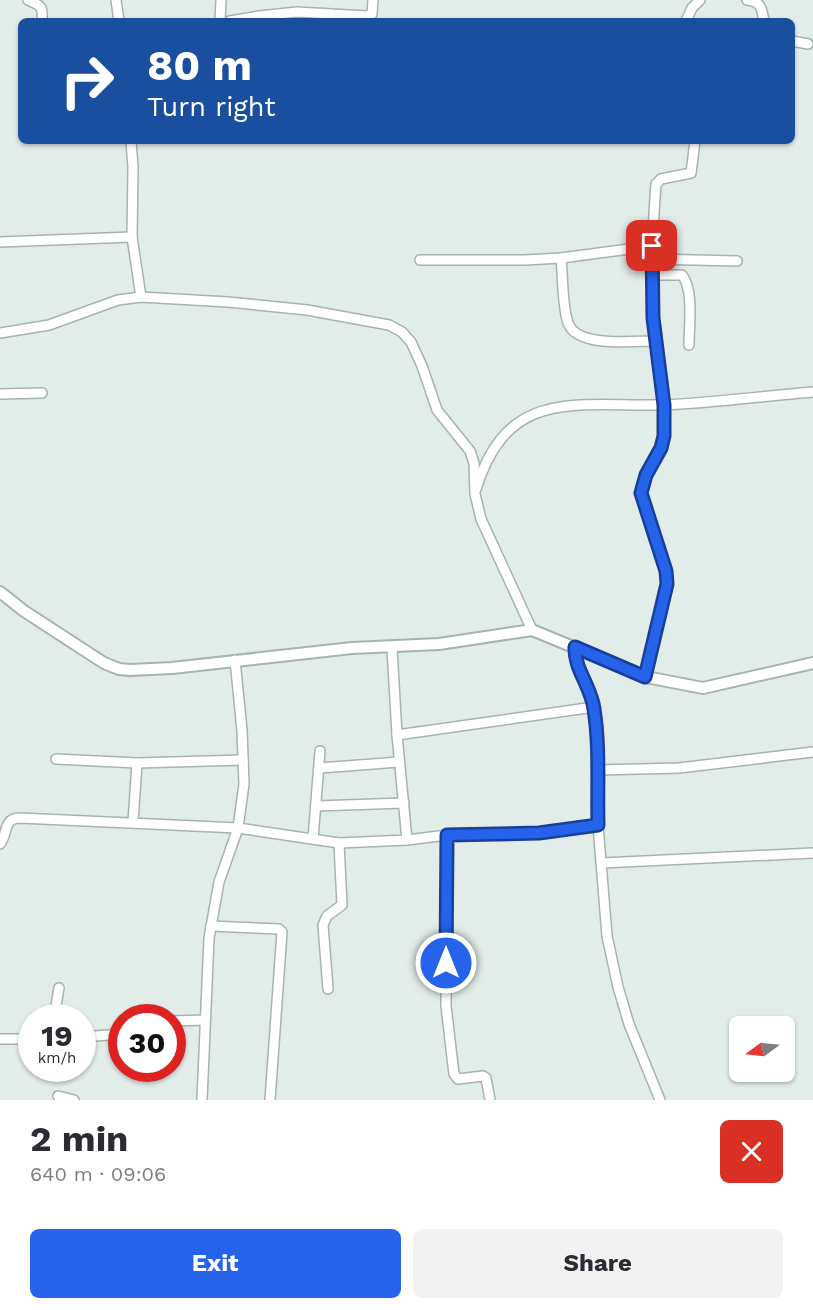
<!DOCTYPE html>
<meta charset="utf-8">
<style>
body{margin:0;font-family:"Work Sans",sans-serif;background:#f2f2f3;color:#2b2b33;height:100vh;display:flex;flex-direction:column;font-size:22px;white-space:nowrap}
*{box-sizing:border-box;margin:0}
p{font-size:20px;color:#7c7c81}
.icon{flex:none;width:33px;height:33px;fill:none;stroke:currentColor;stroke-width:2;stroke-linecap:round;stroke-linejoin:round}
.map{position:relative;height:1100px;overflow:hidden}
.side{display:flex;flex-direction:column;background:#fff;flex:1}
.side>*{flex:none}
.guide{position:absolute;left:18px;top:18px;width:777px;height:126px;border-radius:9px;box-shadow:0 2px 4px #0004;background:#1a4fa0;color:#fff;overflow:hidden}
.needle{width:39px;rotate:255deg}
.controls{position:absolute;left:729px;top:1016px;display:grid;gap:12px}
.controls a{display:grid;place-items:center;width:66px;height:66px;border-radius:9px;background:#fff;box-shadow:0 2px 4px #0004;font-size:30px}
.speed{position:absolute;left:18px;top:1004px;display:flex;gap:12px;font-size:30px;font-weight:700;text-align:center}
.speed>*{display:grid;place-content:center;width:78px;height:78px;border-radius:50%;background:#fff;box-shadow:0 2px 4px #0004;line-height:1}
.speed small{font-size:15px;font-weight:400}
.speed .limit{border:9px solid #d22;background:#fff;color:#111}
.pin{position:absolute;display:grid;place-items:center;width:51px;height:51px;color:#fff;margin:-26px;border-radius:12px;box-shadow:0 3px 9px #0006}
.me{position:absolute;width:66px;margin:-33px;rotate:0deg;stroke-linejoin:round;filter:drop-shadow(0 0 4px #0008)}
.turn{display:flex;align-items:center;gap:21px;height:126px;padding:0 30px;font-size:27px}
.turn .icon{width:78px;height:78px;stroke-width:2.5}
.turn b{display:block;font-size:42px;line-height:51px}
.round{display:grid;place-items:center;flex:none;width:63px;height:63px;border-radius:9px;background:#f2f2f3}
.overview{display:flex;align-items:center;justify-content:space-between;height:102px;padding:0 30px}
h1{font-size:36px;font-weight:700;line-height:45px}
.button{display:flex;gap:12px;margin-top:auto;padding:12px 30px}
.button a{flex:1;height:69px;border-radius:9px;background:#2563eb;color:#fff;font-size:24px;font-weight:700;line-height:69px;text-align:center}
.button a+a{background:#f2f2f3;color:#2b2b33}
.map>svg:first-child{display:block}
</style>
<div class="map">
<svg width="813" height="1100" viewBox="0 0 813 1100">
<rect width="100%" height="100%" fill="#e2ece8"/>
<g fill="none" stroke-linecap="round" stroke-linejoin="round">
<defs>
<g id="minor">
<path d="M28,0c13,6 15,5 14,21"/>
<polyline points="116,0 119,21"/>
<path d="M747,0c14,1 15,9 17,21"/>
<polyline points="220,21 221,0"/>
<polyline points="230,21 259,16 297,12 367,16 372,14 373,0"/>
<polyline points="686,21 692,8 700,0"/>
<polyline points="792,41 808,44"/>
<polyline points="131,141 133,167 132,237"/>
<polyline points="0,242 132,237 141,297"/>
<path d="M561,258c2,19 1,47 7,65 9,25 65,18 87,18"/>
<polyline points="652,259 737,261"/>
<polyline points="420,260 525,260 561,258 652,246"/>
<path d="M653,275h29c12,15 7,51 7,70"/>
<polyline points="0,333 49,325 118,300 141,297 228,302 307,310 389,325 402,332 411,342 422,366 437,410 470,451 474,463 475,494 481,519 532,630"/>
<polyline points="0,394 42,393"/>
<path d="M476,489c32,-103 101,-82 187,-84 50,-2 100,-9 150,-13"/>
<polyline points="575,647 577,664 591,693 596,722 598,825 607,936 618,987 629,1024 660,1100"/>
<path d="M646,677l21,-93v-13c-5,-14 -27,-72 -26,-83 4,-19 23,-34 23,-54 2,-32 -7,-63 -9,-95 -5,-52 -3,-103 1,-155l5,-5 30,-6 4,-32"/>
<polyline points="397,735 594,707"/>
<polyline points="56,759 137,763 243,760"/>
<polyline points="320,768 399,762"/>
<polyline points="598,770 679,768 813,752"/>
<polyline points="316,806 404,803"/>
<polyline points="133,822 137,763"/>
<polyline points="447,835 446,1006 454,1074 458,1079 483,1076 486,1078 490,1100"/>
<polyline points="313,839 320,751"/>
<polyline points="407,840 447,835 539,833 598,825"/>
<path d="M0,844c8,-10 3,-26 20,-26l218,10 101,15 68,-3 -10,-105 -5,-87"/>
<polyline points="602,863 813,853"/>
<polyline points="211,926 279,929 282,932 270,1100"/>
<polyline points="328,989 323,925 327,916 342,905 339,843"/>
<polyline points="54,1017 59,988"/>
<polyline points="172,1021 205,1020"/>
<polyline points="82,1037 122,1034"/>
<polyline points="0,1039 32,1039"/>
<polyline points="58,1096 74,1100"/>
<polyline points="202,1100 209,938 219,882 238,828 244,784 242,730 235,660"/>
</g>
<polyline id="tertiary" points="0,592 24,611 104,663 119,669 130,670 172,668 352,648 439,644 532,630 646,677 703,688 813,663"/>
</defs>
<use href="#minor" stroke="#a5b4af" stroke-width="12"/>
<use href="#tertiary" stroke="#a5b4af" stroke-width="14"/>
<use href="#minor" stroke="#fff" stroke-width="9"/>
<use href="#tertiary" stroke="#fff" stroke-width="10"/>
</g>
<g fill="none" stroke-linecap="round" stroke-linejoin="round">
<defs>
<path id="route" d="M446,963l1,-128 92,-2 59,-8c-1,-38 2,-78 -4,-116 -3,-23 -20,-40 -19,-62l70,30 22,-93 -1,-13 -25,-78 5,-18 15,-27 3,-12v-31l-11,-87 -1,-72"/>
</defs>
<use href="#route" stroke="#184099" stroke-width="15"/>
<use href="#route" stroke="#2563eb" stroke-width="10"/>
</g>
</svg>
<div class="controls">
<a><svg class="needle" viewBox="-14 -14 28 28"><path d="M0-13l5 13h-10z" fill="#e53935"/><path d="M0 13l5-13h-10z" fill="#7c7c81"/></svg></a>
</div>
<div class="speed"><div>19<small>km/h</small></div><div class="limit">30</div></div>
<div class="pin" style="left:652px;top:246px;background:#d93025"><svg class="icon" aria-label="arrive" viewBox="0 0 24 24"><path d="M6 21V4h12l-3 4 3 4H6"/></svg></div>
<svg class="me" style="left:446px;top:963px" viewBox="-20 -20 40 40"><circle r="17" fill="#2563eb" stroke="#fff" stroke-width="3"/><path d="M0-11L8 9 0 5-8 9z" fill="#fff"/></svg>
<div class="guide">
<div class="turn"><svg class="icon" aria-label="right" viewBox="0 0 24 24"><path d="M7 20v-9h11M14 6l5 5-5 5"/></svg><div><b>80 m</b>Turn right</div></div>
</div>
</div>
<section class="side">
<div class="overview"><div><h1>2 min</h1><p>640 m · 09:06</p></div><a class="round" style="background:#d93025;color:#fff"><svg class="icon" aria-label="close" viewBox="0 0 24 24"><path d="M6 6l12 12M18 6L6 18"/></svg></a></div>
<div class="button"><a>Exit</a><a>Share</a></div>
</section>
